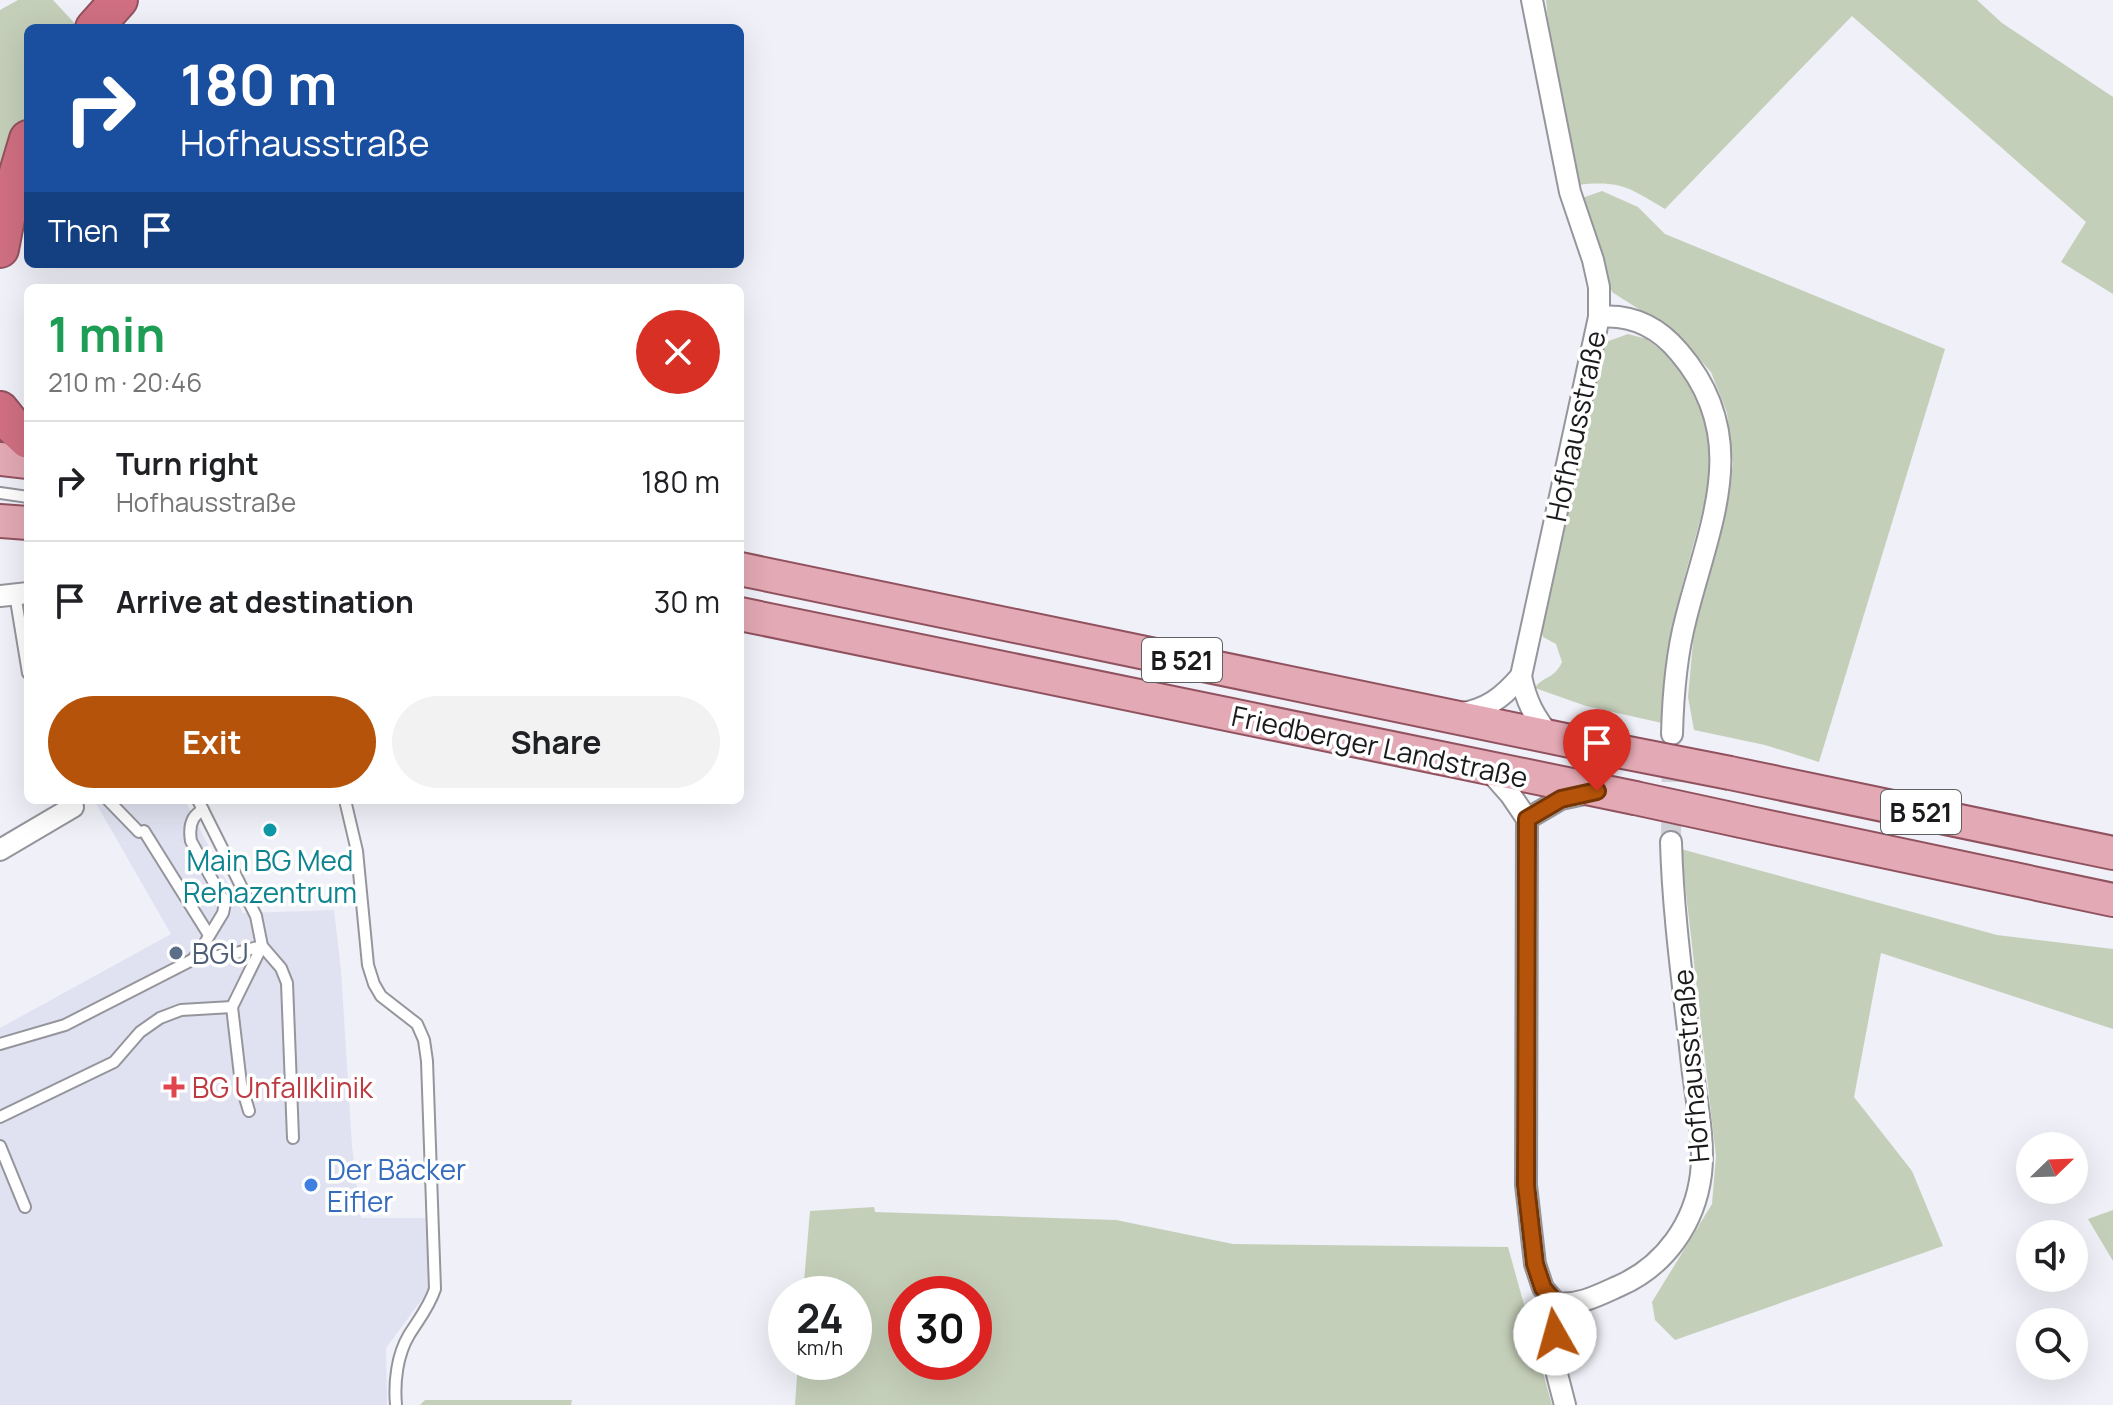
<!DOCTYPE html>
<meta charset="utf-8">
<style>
body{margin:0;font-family:Manrope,sans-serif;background:#f2f2f2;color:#202124;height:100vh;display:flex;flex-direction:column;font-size:30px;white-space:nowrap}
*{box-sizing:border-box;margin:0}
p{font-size:26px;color:#757577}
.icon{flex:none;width:44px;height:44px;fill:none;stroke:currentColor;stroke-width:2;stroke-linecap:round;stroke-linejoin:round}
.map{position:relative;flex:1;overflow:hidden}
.sheet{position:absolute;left:24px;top:284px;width:720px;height:520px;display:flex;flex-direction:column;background:#fff;border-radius:12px;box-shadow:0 8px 32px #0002}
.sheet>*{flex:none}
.top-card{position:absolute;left:24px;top:24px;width:720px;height:244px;border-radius:12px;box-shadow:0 8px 32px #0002;background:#1a4fa0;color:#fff;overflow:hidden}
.needle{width:52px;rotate:67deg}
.controls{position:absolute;left:2016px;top:1132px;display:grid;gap:16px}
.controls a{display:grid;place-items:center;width:72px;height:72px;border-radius:50%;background:#fff;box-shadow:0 8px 32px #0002;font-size:40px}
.speed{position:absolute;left:768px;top:1276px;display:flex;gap:16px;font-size:40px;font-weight:700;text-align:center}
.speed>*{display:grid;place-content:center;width:104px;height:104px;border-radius:50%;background:#fff;box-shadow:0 8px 32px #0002;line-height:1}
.speed small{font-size:20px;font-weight:400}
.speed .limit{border:12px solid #d22;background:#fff;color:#111}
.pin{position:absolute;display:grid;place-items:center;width:68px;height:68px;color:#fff;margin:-82px -34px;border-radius:50% 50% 50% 0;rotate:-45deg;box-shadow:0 0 8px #0007}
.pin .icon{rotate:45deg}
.me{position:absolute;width:88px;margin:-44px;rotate:353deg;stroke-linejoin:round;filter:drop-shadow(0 0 6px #0008)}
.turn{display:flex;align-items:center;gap:28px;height:168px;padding:0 24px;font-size:36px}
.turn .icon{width:104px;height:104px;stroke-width:2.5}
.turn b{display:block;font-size:56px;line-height:68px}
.then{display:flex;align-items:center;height:76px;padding:0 24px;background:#0003;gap:16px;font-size:30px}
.round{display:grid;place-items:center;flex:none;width:84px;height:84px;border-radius:42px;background:#f2f2f2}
.head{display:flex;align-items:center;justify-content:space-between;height:136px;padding:0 24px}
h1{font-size:48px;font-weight:700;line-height:60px;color:#1e9e55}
.cta{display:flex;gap:16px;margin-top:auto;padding:16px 24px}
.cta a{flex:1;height:92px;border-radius:48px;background:#b45309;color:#fff;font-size:32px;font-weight:700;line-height:92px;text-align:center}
.cta a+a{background:#f2f2f2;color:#202124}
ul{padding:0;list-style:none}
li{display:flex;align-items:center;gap:24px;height:120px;padding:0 24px;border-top:2px solid #e0e0e0}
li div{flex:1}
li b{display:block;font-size:30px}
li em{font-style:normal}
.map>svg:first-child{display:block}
</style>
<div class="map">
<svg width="2113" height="1405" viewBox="0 0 2113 1405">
<rect width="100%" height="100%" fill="#f0f0f8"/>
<polygon fill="#e1e2f1" points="94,800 185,800 243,913 334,910 341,970 352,1146 361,1218 425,1218 432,1286 386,1348 387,1405 0,1405 0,1028 171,934"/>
<g fill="#c4cfb9" fill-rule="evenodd">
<polygon points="18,0 53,0 78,27 28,28 28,119 3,184 0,198 0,10"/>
<path d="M1546,0h431l25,23 111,74v197l-52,-32 25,-40 -234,-206 -187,193c-36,-21 -44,-29 -87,-24l-25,-111z"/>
<polygon points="1602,191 1638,207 1665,234 1945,349 1819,762 1765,745 1694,730 1688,697 1694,631 1726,505 1733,464 1727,413 1711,372 1676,333 1612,292 1582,198"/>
<path d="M1628,334l19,5 25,20 22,33 19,44 -2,44 -30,110 -19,133 -76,-17 -51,-18c7,-12 19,-8 27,-26l-6,-18 -13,-7 -2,-8 62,-286z"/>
<polygon points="1681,849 1997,935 2113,949 2113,1029 1881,953 1854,1097 1912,1171 1943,1246 1675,1340 1655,1320 1652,1302 1712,1204 1716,1156"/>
<path d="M874,1207l1,5 241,8 117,24 275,3 44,158h-757l3,-43h56v-68h-51l7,-83zM906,1294h68v68h-68z"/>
<polygon points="2113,1210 2113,1261 2088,1219"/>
<polygon points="425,1400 572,1400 571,1405 420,1405"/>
</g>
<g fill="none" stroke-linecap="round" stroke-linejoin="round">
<polyline stroke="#d0d0d7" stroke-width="20" stroke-dasharray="20 10" stroke-linecap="butt" points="1671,842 1672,750"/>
<defs>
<g id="lane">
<polyline points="0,493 28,497"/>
<polyline points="15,594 28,673"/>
<polyline points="108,800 139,832"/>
<polyline points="198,800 256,916 262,946 281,968 287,983 293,1138"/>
<path d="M345,800l12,51 11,114 6,19 7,12 36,28 7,16 3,21 8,228c-6,18 -16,30 -26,46 -12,20 -15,47 -13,70"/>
<path d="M203,810c-13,6 -14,19 -12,31l34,62 -2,10 -23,38c16,12 44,-1 62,-5"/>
<polyline points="144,831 209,935"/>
<polyline points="0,1044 65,1025 192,960 200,951"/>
<polyline points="249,1111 241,1084 232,1007 262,946"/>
<polyline points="0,1117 114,1062 140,1032 160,1018 181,1010 232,1007"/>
<polyline points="0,1146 25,1207"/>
</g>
<g id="street">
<path d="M1532,0l38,192 23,68 6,27v30l-78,359c5,25 13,41 30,61"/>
<path d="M1599,317c32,-3 59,10 80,35 74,86 31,170 7,266 -10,38 -13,77 -14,116"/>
<polyline points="0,596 28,593"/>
<path d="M1458,714c29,-4 45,-17 63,-38"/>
<polyline points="1487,768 1510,794 1527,819 1526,1185 1535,1264 1543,1288 1556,1303 1557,1374 1565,1405"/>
<polyline points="1527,819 1561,799 1589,793"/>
<polyline points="0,850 73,807"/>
<path d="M1556,1303c23,3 43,-8 63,-17 46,-20 76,-63 82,-112 4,-35 -5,-74 -9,-109 -8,-74 -19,-149 -21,-223"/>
</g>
<g id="primary">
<polyline points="0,459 28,462"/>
<polyline points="0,521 28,523"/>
<polyline points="740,569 1623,752"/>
<polyline points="740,614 1635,798"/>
<polyline points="1730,773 2113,853"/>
<polyline points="1741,821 2113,900"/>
</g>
<g id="highway">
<polyline points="94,28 119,0"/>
<polyline points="0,249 9,203 28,139"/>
<polyline points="0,410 12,425 28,440"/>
</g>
</defs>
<use href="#lane" stroke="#95959c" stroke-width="14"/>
<use href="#street" stroke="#95959c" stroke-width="24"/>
<use href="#primary" stroke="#91525f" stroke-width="36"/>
<use href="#highway" stroke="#91525f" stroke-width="40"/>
<use href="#lane" stroke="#fff" stroke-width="10"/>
<use href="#street" stroke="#fff" stroke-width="20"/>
<use href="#primary" stroke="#e3a9b4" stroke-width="32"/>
<use href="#highway" stroke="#d06f82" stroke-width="36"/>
<defs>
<g id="primary-bridge">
<polyline points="1623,752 1730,773"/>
<polyline points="1635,798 1741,821"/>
</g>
</defs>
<use href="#primary-bridge" stroke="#91525f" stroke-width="36" stroke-linecap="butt"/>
<use href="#primary-bridge" stroke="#e3a9b4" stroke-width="32"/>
</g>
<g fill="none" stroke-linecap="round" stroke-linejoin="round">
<defs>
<polyline id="route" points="1555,1334 1556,1303 1543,1288 1535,1264 1526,1185 1527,819 1561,799 1597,791"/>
</defs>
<use href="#route" stroke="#753606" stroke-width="20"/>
<use href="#route" stroke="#b45309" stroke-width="14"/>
</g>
<circle fill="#0f9aa8" stroke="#fff" stroke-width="3" cx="270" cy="830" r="8"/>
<circle fill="#5c6f8a" stroke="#fff" stroke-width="3" cx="176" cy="953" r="8"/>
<path fill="#e0444e" stroke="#fff" stroke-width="3" d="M170 1075h8v8h8v8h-8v8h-8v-8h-8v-8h8z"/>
<circle fill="#3f7fe0" stroke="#fff" stroke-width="3" cx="311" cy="1185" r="8"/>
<g text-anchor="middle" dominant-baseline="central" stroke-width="7" stroke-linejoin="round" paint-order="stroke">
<g fill="#fff" stroke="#5f5f62" stroke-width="2">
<rect x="1142" y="638" width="80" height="44" rx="6"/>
<rect x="1881" y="790" width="80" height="44" rx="6"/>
</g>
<g font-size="26" font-weight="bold" fill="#1b1b1e">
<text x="1182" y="660">B 521</text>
<text x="1921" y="812">B 521</text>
</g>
<g font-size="28" fill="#1b1b1e" stroke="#fff">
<text transform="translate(1575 426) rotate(-78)">Hofhausstraße</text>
<text transform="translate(1380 746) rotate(12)">Friedberger Landstraße</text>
<text transform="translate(1690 1066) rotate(-95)">Hofhausstraße</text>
</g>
<g font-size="28" fill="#0d838f" stroke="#fff">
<text x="270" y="860">Main BG Med<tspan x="270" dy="32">Rehazentrum</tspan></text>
</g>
<g font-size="28" fill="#4e5e75" stroke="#fff" text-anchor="start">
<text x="192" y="953">BGU</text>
</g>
<g font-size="28" fill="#be3a42" stroke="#fff" text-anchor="start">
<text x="192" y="1087">BG Unfallklinik</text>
</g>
<g font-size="28" fill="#366cbe" stroke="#fff" text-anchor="start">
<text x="327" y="1169">Der Bäcker<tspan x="327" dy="32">Eifler</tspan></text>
</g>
</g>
</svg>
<div class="controls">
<a><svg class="needle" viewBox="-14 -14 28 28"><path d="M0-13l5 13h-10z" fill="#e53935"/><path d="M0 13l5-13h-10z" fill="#757577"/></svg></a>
<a><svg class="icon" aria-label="sound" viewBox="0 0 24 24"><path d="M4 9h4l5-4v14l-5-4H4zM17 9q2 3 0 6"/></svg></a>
<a><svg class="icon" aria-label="search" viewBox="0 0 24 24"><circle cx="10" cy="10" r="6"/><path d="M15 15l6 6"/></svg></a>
</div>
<div class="speed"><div>24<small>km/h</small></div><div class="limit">30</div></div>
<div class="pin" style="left:1597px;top:791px;background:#d93025"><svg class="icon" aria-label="arrive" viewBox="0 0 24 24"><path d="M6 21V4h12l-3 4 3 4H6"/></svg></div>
<svg class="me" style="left:1555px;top:1334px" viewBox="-20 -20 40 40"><circle r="19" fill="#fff"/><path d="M0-13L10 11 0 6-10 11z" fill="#b45309"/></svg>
<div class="top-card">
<div class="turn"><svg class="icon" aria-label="right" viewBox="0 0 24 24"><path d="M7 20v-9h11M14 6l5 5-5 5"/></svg><div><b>180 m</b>Hofhausstraße</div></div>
<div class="then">Then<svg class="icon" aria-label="arrive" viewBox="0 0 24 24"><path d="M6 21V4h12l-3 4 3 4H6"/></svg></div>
</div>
<section class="sheet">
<div class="head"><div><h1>1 min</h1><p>210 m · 20:46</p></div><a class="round" style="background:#d93025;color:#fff"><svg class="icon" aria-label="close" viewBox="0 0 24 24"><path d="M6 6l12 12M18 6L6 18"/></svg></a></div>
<ul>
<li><svg class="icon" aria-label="right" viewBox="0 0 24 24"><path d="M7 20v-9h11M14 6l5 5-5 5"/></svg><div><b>Turn right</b><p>Hofhausstraße</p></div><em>180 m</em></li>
<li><svg class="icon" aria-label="arrive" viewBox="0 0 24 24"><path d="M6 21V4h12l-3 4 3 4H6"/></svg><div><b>Arrive at destination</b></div><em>30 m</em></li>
</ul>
<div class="cta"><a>Exit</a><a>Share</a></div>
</section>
</div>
